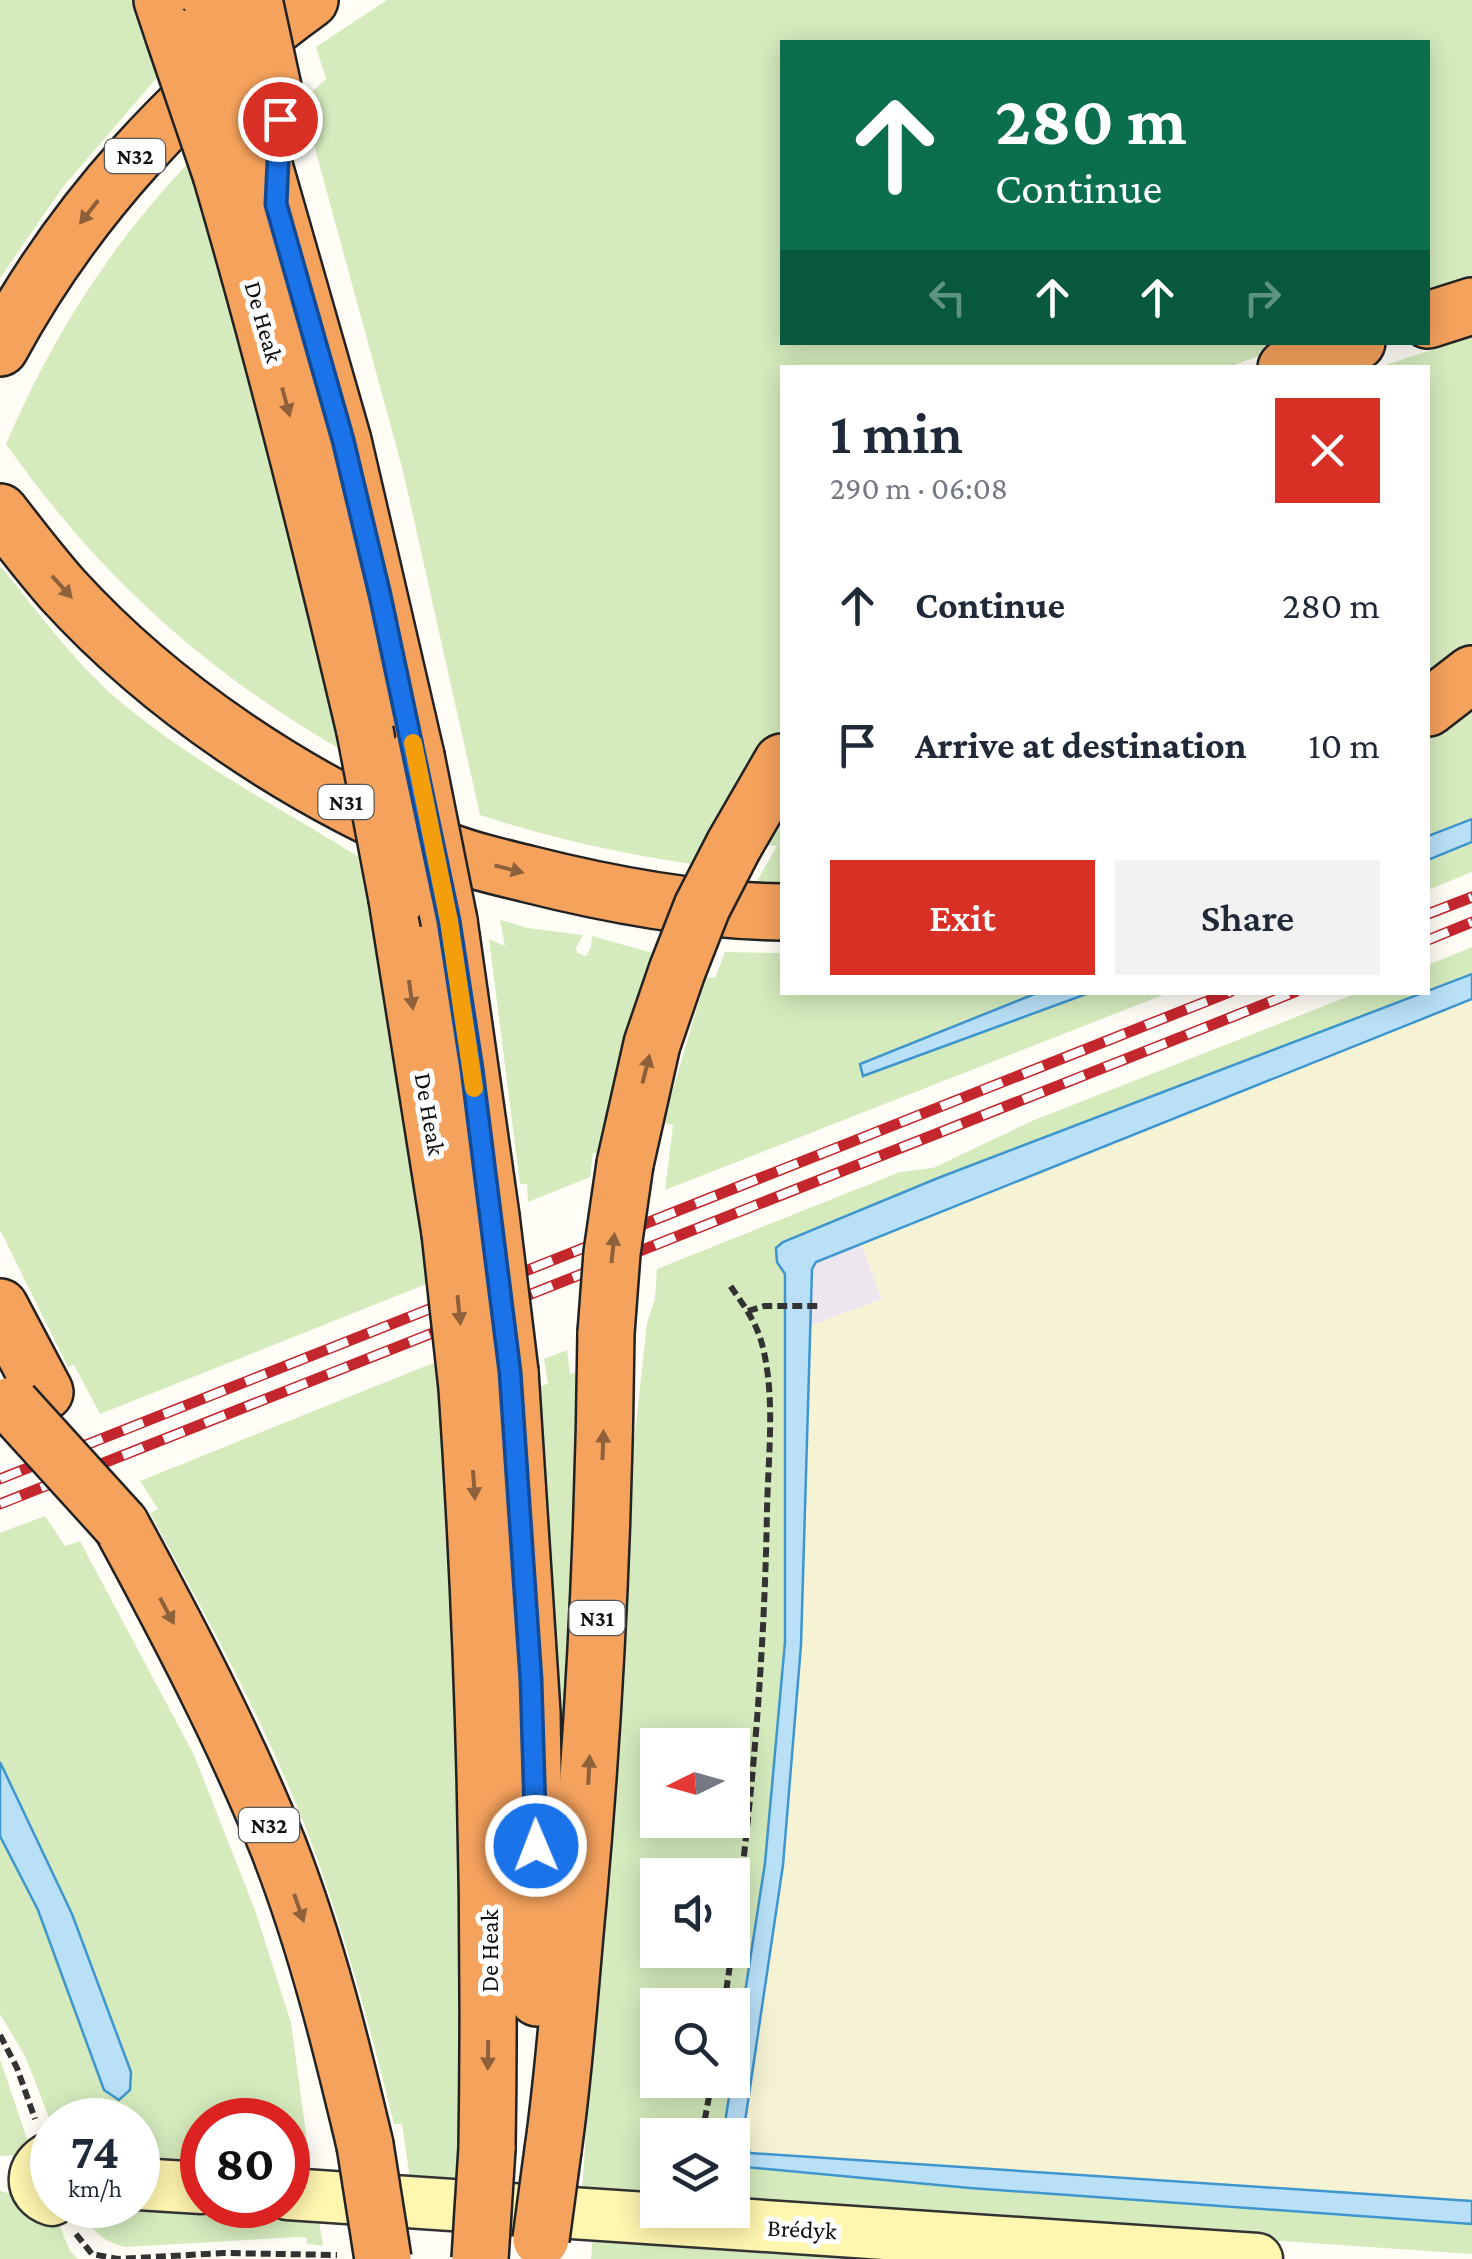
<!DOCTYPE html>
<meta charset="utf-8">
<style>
body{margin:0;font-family:"Crimson Pro",serif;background:#f2f2f3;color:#1f2937;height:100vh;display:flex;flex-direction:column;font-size:38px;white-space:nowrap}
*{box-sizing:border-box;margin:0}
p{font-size:32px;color:#747a83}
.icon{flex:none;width:55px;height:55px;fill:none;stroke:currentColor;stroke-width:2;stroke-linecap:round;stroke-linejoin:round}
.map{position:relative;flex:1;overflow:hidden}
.drawer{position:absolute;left:780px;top:365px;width:650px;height:630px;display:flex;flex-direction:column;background:#fff;border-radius:0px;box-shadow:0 5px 25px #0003}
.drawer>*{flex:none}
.top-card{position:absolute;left:780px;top:40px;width:650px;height:305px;border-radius:0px;box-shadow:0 5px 25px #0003;background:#0b6e4f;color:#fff;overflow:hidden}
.needle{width:65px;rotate:265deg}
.fabs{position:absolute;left:640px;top:1728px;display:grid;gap:20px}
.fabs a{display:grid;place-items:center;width:110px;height:110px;border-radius:0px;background:#fff;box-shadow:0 5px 25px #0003;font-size:50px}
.speed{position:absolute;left:30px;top:2098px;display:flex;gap:20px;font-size:50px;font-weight:700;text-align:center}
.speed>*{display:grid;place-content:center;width:130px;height:130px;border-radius:50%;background:#fff;box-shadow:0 5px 25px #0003;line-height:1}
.speed small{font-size:25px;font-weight:400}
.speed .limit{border:15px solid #d22;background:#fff;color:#111}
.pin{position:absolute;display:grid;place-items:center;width:85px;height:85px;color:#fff;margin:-42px;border:5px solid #fff;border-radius:50%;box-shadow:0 2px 10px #0007}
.me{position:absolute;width:110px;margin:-55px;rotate:359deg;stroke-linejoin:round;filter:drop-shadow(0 0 8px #0008)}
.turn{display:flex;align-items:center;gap:35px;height:210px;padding:0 50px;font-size:45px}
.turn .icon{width:130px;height:130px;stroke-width:2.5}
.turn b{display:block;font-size:70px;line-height:85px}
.lanes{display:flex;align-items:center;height:95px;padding:0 50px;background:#0003;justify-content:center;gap:50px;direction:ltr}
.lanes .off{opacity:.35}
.round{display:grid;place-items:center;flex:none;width:105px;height:105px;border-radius:0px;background:#f2f2f3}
.summary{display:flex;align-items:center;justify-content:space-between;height:170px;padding:0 50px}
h1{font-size:60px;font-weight:600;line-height:75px}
.primary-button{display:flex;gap:20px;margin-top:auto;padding:20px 50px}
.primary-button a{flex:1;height:115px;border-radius:0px;background:#d93025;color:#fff;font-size:40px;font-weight:600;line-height:115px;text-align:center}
.primary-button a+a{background:#f2f2f3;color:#1f2937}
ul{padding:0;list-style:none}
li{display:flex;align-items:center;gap:30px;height:140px;padding:0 50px}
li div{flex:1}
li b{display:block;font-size:38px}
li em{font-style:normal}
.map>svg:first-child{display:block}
</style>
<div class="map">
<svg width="1472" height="2259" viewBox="0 0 1472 2259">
<rect width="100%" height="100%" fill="#fffdf5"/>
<polygon fill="#eee6ef" points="861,1243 882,1299 810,1326 812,1269 816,1262"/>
<polygon fill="#f6f3d4" points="1472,999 1472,2201 749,2153 743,2135 783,1865 801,1645 810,1326 882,1299 861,1243"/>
<g fill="#d5ebbd" fill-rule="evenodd">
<polygon points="0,0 145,0 160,74 63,187 0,278"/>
<path d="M387,0h1085v284l-44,14v-256h-646v300l511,1 -64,24 -447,1v358l-71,119h-9l-11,19c-73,-11 -141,-26 -211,-49l-77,-344 -101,-370 24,-22 -10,-32z"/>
<path d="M189,162l18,24 140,567c-140,-79 -249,-178 -341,-309 45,-106 104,-198 183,-282z"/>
<polygon points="1472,337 1472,643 1428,678 1428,368 1376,368"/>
<path d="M0,566c40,48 79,103 128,142 74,60 159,104 239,154l67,419 -334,133 -26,-49 -6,2 -68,-137z"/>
<polygon points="1472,705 1472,819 1428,836 1428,738"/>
<polygon points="782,819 782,888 753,888 777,846 768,845"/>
<polygon points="1472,842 1472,872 1428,890 1428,860"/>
<polygon points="500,920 528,928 583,935 576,948 577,953 586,956 591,947 592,936 653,953 643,981 650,983 607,1153 593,1153 590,1177 528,1202 527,1184 520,1184 489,939 505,946"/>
<polygon points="1472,947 1472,974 1428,991 1428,965"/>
<polygon points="725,952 782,953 782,992 1037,993 861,1064 863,1076 1089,993 1168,993 665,1190 673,1125 664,1123 666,1113 706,977 715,978"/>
<path d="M1357,993h68l-487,185 -155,64 -6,20 8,12v368l-20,221 -32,211 -1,-69h-74v75h74l-8,55h-66l-1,64 -75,-5 41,-649 24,-222 8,-24 2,-30 243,-97 33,-4 99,-47zM658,1745h74v75h-74zM658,1875h74v75h-74z"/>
<polygon points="567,1350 570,1374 576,1372 576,1354 580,1353 571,1655 559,1881 529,1388 548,1384 544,1359"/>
<path d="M443,1359l12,72 8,751 -53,-4 -8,-54h-8c-23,-94 -48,-186 -81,-277 -43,-116 -104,-225 -163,-334l8,-4 -18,-28z"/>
<polygon points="45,1516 65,1546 80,1541 194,1755 255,1910 291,2023 312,2178 288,2176 288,2120 202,2120 202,2169 138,2164 138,2120 52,2120 52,2126 26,2058 0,2014 0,1836 38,1910 131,2072 72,1914 0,1762 0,1533"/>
<polygon points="0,2059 32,2154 0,2156"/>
<polygon points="732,2162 735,2166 755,2168 970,2188 1472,2224 1472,2254 733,2204"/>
<path d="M0,2191c18,4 49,15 58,32 7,12 8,27 20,36h-78z"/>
<path d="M138,2201l180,14 5,31 -16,-2v-6l-9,-1 -173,10c-23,-6 -37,-18 -43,-42h56z"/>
<polygon points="593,2234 892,2259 591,2259"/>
</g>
<g fill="#b9e0f7" stroke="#3f96cf" stroke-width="2.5">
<polygon points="1472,819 1472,842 1428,860 1428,836"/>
<polygon points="1472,974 1472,999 816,1262 812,1269 801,1645 783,1865 743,2135 750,2153 1472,2201 1472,2224 970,2188 735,2166 732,2135 724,2135 724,2129 765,1863 785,1642 785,1274 777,1262 776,1248 783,1242 938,1178"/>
<polygon points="1037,993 1089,993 863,1076 860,1064"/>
<polygon points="0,1762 72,1914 131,2072 130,2090 119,2100 104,2090 38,1910 0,1836"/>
</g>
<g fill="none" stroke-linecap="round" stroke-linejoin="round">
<defs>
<g id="secondary">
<path d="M52,2157c-22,10 -24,35 0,43"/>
<polyline points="138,2184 202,2188"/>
<polyline points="288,2194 1257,2259"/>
</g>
<g id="highway">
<polyline points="162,0 174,36"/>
<polyline points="257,141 343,441 416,756"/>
<path d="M221,174c54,184 100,370 144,557"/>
<polyline points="1428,320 1472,306"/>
<path d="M0,348c75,-139 183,-256 310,-348"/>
<polyline points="1286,368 1357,342"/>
<path d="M0,512c20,26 40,52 62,77 100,110 235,199 372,257 30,13 62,20 94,28 83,21 169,37 254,38"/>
<polyline points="1428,708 1472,674"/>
<polyline points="734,845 782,762"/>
<polyline points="397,899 450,1233"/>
<polyline points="449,921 491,1216"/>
<polyline points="625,1164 652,1044 677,971"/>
<polyline points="0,1307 45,1392"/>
<polyline points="510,1372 532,1713 537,1998"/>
<path d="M467,1388c17,253 24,506 20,760"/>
<path d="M121,1525c57,105 112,210 157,321 38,97 63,198 87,299"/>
<path d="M553,2150c12,-83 17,-166 25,-249 17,-188 26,-379 28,-568"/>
</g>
</defs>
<use href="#secondary" stroke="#333" stroke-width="55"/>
<use href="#highway" stroke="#222" stroke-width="60"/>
<g stroke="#333" stroke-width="6" stroke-dasharray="10 5" stroke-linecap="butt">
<polyline points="748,1311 764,1306 819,1306"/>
<path d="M724,2005c25,-164 40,-328 43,-494 1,-55 9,-114 -5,-167 -6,-23 -20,-41 -33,-60"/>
<polyline points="0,2035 17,2068 35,2119"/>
<polyline points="702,2135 712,2080"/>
<polyline points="76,2234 92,2254 118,2259 224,2253 337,2255"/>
</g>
<use href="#secondary" stroke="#fff6b0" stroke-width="50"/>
<use href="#highway" stroke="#f5a25d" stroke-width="55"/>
<defs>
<g id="rail">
<polyline points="1428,914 1472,897"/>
<polyline points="1428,940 1472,922"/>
<polyline points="0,1479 1230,992"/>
<polyline points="0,1504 1295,992"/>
</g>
</defs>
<use href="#rail" stroke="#c4262e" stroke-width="11"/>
<use href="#rail" stroke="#fff" stroke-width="8" stroke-dasharray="22" stroke-linecap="butt"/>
<defs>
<g id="highway-bridge">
<polyline points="211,0 257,141"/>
<polyline points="254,0 274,92"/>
<polyline points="174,36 221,174"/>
<polyline points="365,731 397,899"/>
<polyline points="416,756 449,921"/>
<polyline points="677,971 702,907 734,845"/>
<polyline points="491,1216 510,1372"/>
<polyline points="450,1233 467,1388"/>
<polyline points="606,1333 612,1253 625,1164"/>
<polyline points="12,1405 121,1525"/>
<polyline points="365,2145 383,2259"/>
<polyline points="541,2239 553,2150"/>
<polyline points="480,2259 487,2148"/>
</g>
</defs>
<use href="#highway-bridge" stroke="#222" stroke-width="60" stroke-linecap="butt"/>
<use href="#highway-bridge" stroke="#f5a25d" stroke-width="55"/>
</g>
<defs><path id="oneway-solid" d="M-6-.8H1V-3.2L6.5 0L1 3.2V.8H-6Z" transform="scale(2.5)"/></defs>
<g fill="#8e613b">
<use href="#oneway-solid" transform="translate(89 212) rotate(128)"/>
<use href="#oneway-solid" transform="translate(286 402) rotate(75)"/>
<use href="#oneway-solid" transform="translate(62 587) rotate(48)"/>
<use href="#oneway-solid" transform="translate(509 869) rotate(14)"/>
<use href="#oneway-solid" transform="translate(411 995) rotate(82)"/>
<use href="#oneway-solid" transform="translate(646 1069) rotate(-76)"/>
<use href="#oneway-solid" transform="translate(613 1248) rotate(-84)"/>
<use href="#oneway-solid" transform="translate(459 1310) rotate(84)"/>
<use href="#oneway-solid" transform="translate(603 1445) rotate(-88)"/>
<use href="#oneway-solid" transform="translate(474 1485) rotate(86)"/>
<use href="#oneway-solid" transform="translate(167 1611) rotate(62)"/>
<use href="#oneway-solid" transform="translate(589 1770) rotate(-87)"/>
<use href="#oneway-solid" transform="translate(299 1908) rotate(71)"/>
<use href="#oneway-solid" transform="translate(488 2055) rotate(91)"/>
</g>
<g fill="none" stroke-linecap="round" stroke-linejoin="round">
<defs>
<polyline id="route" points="280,119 276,204 343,440 380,595 449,921 472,1069 510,1372 531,1680 536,1846"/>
</defs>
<use href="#route" stroke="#114b97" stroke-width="25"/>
<use href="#route" stroke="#1a73e8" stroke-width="18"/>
<polyline stroke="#f59e0b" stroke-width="18" points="413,743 449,921 474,1088"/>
</g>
<g text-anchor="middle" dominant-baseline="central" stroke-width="10" stroke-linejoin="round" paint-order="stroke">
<g fill="#fff" stroke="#585858" stroke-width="2.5">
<rect x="105" y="139" width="60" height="34" rx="8"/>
<rect x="318.5" y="785" width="55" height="34" rx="8"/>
<rect x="569.5" y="1601" width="55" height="34" rx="8"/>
<rect x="239" y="1808" width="60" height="34" rx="8"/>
</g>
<g font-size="22" font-weight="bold" fill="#111">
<text x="135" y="156">N32</text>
<text x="346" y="802">N31</text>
<text x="597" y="1618">N31</text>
<text x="269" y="1825">N32</text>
</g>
<g font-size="25" fill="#111" stroke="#fff">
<text transform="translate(264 322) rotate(74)">De Heak</text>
<text transform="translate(430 1114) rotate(80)">De Heak</text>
<text transform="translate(489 1951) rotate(-90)">De Heak</text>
<text transform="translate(802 2229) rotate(3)">Brédyk</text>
</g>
</g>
</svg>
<div class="fabs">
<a><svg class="needle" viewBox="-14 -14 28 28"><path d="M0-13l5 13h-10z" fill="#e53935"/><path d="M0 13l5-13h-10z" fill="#747a83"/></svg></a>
<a><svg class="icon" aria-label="sound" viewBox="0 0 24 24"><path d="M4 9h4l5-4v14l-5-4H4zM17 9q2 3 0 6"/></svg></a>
<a><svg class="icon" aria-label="search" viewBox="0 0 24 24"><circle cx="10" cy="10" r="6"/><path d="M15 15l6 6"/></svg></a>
<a><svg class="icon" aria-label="layers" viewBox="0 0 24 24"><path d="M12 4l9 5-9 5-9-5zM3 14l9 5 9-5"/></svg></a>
</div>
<div class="speed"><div>74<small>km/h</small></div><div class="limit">80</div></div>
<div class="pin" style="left:280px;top:119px;background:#d93025"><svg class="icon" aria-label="arrive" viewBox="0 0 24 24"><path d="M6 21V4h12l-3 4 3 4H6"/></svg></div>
<svg class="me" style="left:536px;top:1846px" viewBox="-20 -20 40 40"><circle r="17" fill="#1a73e8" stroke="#fff" stroke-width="3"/><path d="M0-11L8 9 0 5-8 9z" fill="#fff"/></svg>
<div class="top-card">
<div class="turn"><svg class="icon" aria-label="ahead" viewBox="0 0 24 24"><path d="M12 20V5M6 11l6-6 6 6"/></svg><div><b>280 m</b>Continue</div></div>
<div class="lanes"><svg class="icon off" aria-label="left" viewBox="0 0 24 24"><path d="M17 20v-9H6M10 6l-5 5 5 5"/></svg><svg class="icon" aria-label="ahead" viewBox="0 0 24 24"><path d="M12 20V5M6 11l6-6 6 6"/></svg><svg class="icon" aria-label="ahead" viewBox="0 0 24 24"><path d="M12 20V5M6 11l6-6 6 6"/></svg><svg class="icon off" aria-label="right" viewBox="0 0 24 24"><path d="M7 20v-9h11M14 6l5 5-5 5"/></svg></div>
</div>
<section class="drawer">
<div class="summary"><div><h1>1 min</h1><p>290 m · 06:08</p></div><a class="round" style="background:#d93025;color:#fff"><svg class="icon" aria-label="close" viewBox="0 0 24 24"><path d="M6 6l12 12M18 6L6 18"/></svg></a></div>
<ul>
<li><svg class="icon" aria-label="ahead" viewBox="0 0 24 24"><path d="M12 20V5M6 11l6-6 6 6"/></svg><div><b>Continue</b></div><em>280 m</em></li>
<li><svg class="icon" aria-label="arrive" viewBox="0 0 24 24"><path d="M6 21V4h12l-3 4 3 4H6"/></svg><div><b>Arrive at destination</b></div><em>10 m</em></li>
</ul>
<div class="primary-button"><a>Exit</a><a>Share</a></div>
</section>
</div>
